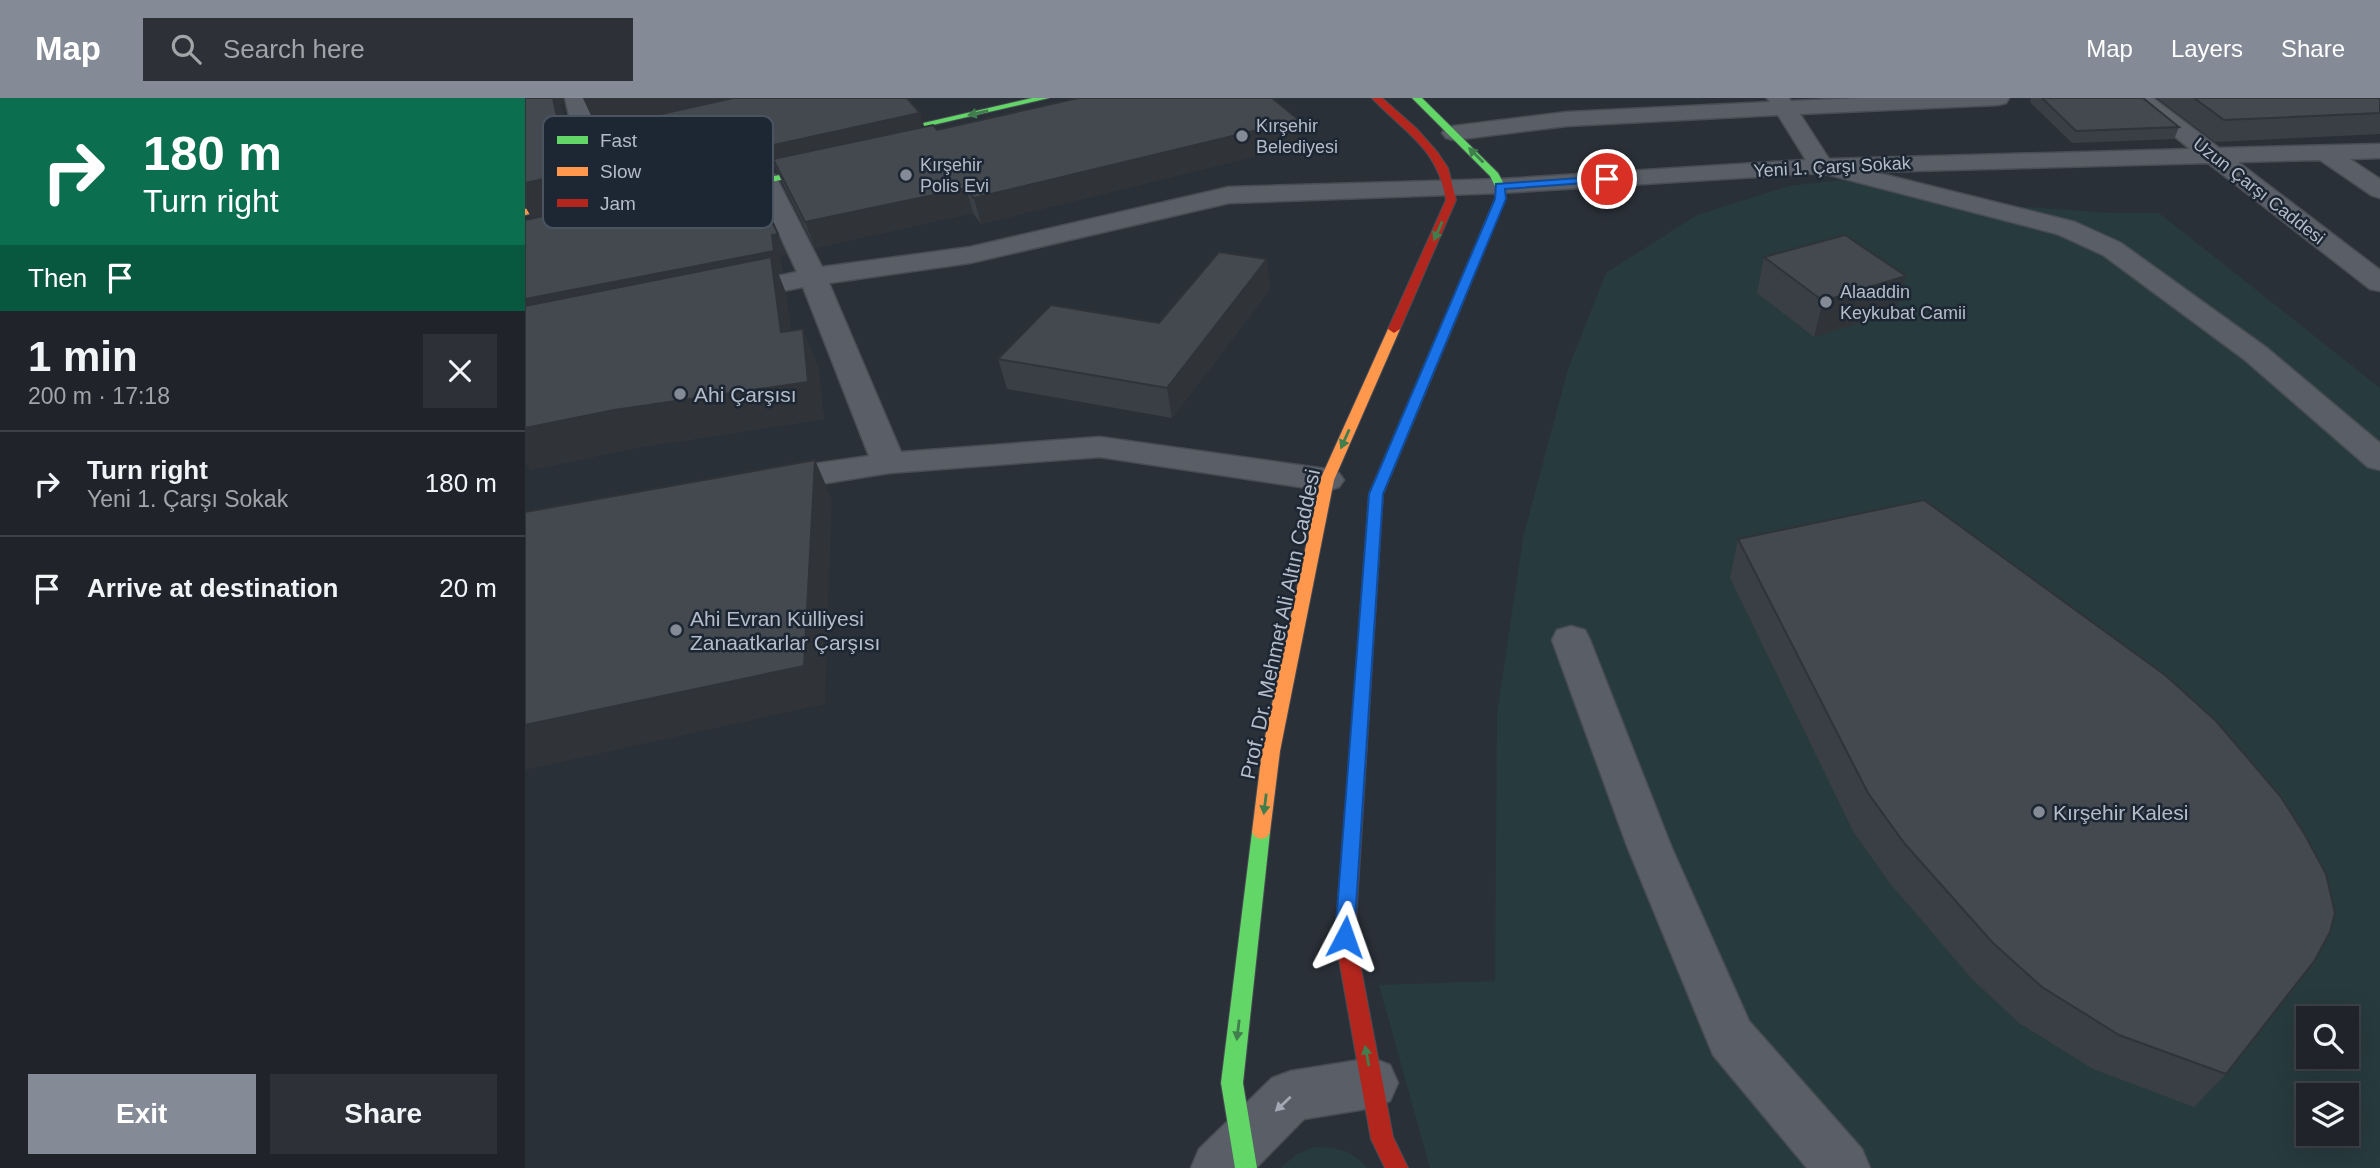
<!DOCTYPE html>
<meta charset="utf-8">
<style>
body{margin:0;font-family:Helvetica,sans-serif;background:#2d3036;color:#f1f3f6;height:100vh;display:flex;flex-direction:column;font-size:26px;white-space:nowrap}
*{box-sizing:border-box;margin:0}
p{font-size:23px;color:#a2a4a8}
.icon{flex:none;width:38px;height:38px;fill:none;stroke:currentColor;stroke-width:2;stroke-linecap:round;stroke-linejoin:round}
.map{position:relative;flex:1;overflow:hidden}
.details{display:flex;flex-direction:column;background:#20242a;width:525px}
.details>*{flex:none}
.guide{background:#0b6e4f;color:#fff;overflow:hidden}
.buttons{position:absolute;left:1771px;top:908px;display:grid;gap:14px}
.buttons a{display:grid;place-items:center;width:63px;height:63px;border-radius:0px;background:#20242a;box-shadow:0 7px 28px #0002,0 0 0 2px #3d4147;font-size:35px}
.pin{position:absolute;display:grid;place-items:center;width:60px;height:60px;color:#fff;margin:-30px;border:4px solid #fff;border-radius:50%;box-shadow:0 2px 7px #0007}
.me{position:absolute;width:77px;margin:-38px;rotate:4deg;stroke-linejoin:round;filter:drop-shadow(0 0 5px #0008)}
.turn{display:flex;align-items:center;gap:24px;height:147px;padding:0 28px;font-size:32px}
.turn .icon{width:91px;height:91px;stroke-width:2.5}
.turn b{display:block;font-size:49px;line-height:60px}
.then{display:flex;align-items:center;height:66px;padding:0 28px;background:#0003;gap:14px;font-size:26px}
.round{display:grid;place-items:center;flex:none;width:74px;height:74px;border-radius:0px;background:#2d3036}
.summary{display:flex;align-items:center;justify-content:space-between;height:119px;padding:0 28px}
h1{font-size:42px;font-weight:600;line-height:52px}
.action{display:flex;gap:14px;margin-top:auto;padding:14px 28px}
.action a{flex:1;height:80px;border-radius:0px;background:#848b96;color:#fff;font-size:28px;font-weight:600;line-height:80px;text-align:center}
.action a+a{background:#2d3036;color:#f1f3f6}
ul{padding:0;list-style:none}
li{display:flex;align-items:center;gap:21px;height:105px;padding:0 28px;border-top:2px solid #3d4147}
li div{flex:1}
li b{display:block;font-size:26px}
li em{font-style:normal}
header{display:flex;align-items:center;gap:42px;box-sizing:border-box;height:98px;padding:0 35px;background:#848b96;color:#fff}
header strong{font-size:33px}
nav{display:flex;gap:38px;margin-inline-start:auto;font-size:24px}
.search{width:490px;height:63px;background:#2d3036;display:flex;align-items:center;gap:18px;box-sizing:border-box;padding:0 24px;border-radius:0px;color:#a2a4a8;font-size:26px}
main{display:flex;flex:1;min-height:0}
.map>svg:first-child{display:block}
</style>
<header>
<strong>Map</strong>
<div class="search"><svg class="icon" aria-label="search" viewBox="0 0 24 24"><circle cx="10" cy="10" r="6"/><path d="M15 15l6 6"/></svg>Search here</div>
<nav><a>Map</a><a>Layers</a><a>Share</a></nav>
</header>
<main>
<section class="details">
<div class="guide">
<div class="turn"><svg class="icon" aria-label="right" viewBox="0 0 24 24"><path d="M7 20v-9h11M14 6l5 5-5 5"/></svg><div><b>180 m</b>Turn right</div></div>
<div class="then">Then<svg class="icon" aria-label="arrive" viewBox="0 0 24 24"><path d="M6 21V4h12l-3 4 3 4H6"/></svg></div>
</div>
<div class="summary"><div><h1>1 min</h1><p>200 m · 17:18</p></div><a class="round"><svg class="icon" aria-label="close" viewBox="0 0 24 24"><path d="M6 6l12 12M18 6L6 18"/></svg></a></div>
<ul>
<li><svg class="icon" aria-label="right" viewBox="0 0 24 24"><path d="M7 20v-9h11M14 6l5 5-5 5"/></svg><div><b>Turn right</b><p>Yeni 1. Çarşı Sokak</p></div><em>180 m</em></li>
<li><svg class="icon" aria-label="arrive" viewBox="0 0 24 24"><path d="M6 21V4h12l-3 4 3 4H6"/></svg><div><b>Arrive at destination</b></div><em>20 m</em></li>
</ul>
<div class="action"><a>Exit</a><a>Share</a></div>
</section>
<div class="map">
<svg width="1855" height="1070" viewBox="0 0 1855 1070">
<rect width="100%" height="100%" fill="#2a3038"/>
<g fill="#273a3e" fill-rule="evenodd">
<path d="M1315,82l147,24 123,9h49l221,175v780h-950l-51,-183 116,-4 2,-267 26,-176 45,-169 38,-96 91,-58 92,-29zM1783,920h39v39h-39zM1783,998h39v38h-39z"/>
<path d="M790,1049c21,0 38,3 52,21h-86l16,-14z"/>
</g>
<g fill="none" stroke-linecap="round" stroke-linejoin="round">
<defs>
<g id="street">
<polygon points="40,0 62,0 71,35 123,23 131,25 135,30 131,35 75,48 88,97 84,102 75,105 66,102 62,97"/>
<polygon points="1242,0 1264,0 1266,3 1335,0 1484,0 1481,5 1473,7 1275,16 1304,61 1665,51 1603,0 1628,0 1694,50 1855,46 1855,60 1825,61 1855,81 1855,100 1846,97 1795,62 1713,64 1855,172 1855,193 1845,191 1683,65 1349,74 1550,124 1596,145 1742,250 1855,345 1855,372 1843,369 1720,262 1578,157 1532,136 1297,75 975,95 704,105 445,165 304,185 376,354 575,339 802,371 814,375 819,382 814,389 802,393 575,359 364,375 246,394 234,390 229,383 234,376 246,372 344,358 278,189 204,204 194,202 190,196 194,190 272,174 229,82 232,77 241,75 250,77 297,169 445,149 704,89 975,81 1281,62 1253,17 1042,28 929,42 921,40 917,35 921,30 929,28 1042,14 1245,4"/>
<polygon points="1046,528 1060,532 1065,542 1146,748 1224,923 1337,1051 1345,1070 1282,1070 1188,957 1102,748 1027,542 1032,532"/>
<polygon points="847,960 865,967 873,985 865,1003 847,1010 779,1021 731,1070 666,1070 674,1051 747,980 766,973"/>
</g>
<g id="fast">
<polygon points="507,0 524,0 347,41 342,38"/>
<polygon points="887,0 897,0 973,75 980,88 980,101 936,209 930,213 924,209 970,101 970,88 965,78"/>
<polygon points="306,65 310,66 310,70 177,99 172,96"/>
<polygon points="736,727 742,729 745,734 718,985 732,1070 710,1070 696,985 727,734 730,729"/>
</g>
<g id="slow">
<polygon points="131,82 135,83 135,87 0,117 0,111"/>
<polygon points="930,205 936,209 858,396 844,614 842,618 830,618 828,614 844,396 924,209"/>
<polygon points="869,227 875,231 809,382 755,653 745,734 742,739 736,741 730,739 727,734 737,653 795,382 863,231"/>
</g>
<g id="jam">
<path d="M847,0h10l35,31 21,24 10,15 8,32 -56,129 -6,4 -6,-4 58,-129c-8,-52 -41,-67 -74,-102z"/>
<polygon points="836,608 842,610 844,614 830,839 868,1039 883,1070 860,1070 846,1041 810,839 828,614 830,610"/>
</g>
</defs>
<use href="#street" stroke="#484c53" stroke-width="3"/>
<use href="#fast" stroke="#484c53" stroke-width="2"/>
<use href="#slow" stroke="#484c53" stroke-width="2"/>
<use href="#jam" stroke="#484c53" stroke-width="2"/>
<use href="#street" fill="#5a5e66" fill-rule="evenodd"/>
<use href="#fast" fill="#63d668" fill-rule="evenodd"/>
<use href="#slow" fill="#ff974d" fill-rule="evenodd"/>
<use href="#jam" fill="#b3261e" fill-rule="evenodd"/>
</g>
<g fill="#3a3f45">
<polygon points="0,0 39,0 38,5 34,6 42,23 53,72 72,106 84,103 75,85 81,77 72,30 58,0 399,28 412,32 774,22 776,47 456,126 448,115 290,150 258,86 250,68 223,74 253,136 261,156 255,157 258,174 253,175 261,195 266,232 293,268 299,321 110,350 5,372 0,364 0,208 7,120 0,108"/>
<polygon points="1506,0 1618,0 1654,29 1649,41 1547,45 1505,4"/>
<polygon points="1632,0 1855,0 1855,36 1690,44"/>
<polygon points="1239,159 1371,214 1289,239 1232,195"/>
<polygon points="742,161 745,191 647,320 482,291 473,261 634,225"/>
<polygon points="1213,441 1701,976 1669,1009 1568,971 1494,925 1447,881 1364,784 1328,733 1205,480"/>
</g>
<g fill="#303338">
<polygon points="0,0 39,0 38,5 34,6 42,23 54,73 56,73 73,107 8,122 0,108"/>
<polygon points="58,0 207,0 73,32"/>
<polygon points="395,15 401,34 248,61 250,68 85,104 75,85"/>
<polygon points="774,22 776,47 456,126 449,100"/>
<polygon points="441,90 448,115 290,150 280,124"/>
<polygon points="253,136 261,156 255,157 258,174 253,175 261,195 272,271 9,222 0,207 0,201"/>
<polygon points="742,161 745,191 647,320 642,290"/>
<polygon points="1381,178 1371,214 1289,239 1298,203"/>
<polygon points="278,231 293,268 299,321 110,350 5,372 0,364 0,330"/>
<polygon points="290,362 307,401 300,606 0,672 0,627"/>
</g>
<g fill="#444950" stroke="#303338" stroke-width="2">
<polygon points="0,0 28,0 42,64 47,70 56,73 0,85"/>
<polygon points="208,0 382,0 395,15 75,85 81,77 69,31"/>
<polygon points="553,0 747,0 774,22 449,100 441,90 280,124 248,61 408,27 412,32"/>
<polygon points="1517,0 1618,0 1654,29 1551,33"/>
<polygon points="1669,0 1855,0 1855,15 1699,22"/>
<polygon points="223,73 253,136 247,137 249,153 0,201 0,122"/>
<polygon points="1320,137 1381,178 1298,203 1239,159"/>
<polygon points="694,154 742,161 642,290 473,261 526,207 634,225"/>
<polygon points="246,159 256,234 278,231 283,284 89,312 0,330 0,208"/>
<polygon points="290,362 279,568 0,627 0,414"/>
<polygon points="1399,402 1640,577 1691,623 1756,699 1780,737 1801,776 1810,815 1805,834 1790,862 1701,976 1594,937 1517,889 1468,845 1380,746 1343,695 1213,441"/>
</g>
<defs><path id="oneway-solid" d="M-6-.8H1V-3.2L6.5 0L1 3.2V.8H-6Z" transform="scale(1.75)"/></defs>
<g fill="#407e4e">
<use href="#oneway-solid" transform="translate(453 15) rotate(167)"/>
<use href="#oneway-solid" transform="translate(951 57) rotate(-135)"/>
<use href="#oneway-solid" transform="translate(913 133) rotate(114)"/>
<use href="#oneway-solid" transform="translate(820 341) rotate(114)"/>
<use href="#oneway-solid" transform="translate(740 706) rotate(97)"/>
<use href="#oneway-solid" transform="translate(713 932) rotate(97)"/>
<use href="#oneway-solid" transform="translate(842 958) rotate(-101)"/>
</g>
<use fill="#a2a9b5" href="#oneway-solid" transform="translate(758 1006) rotate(137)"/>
<polygon fill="#1a73e8" stroke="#114b97" stroke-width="2" points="1082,78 1087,81 1086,83 980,91 981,101 858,396 829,839 827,846 820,848 813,846 810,839 844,396 970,101 971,86"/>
<g fill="#848b96" stroke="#1d2633" stroke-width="2.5">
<circle cx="717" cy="38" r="7"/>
<circle cx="381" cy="77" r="7"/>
<circle cx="1301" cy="204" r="7"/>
<circle cx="155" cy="296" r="7"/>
<circle cx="151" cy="532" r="7"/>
<circle cx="1514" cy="714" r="7"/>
</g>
<g text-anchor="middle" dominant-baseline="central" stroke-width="5" stroke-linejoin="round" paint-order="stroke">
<g font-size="18" fill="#b4bcc9" stroke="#1d2633" text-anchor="start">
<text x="731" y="28">Kırşehir<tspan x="731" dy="21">Belediyesi</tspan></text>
<text x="395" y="67">Kırşehir<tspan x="395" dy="21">Polis Evi</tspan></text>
<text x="1315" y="194">Alaaddin<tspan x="1315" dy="21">Keykubat Camii</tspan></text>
</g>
<g font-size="18" fill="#b4bcc9" stroke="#1d2633">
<text transform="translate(1307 69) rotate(-3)">Yeni 1. Çarşı Sokak</text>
<text transform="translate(1734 93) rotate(38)">Uzun Çarşı Caddesi</text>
</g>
<g font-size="21" fill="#b4bcc9" stroke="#1d2633" text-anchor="start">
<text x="169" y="296">Ahi Çarşısı</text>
<text x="165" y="520">Ahi Evran Külliyesi<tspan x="165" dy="24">Zanaatkarlar Çarşısı</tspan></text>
<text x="1528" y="714">Kırşehir Kalesi</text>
</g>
<g font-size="21" fill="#b4bcc9" stroke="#1d2633">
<text transform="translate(755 526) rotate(-78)">Prof. Dr. Mehmet Ali Altın Caddesi</text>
</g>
</g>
<rect x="18" y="18" width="230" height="112" rx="10" fill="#1d2633" stroke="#4a5360" stroke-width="2"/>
<rect x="32" y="38" width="31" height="8" fill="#63d668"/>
<rect x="32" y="69" width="31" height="9" fill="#ff974d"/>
<rect x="32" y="101" width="31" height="8" fill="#b3261e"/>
<g font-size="19" fill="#b4bcc9">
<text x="75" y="49">Fast</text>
<text x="75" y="80">Slow</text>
<text x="75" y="112">Jam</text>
</g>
</svg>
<div class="buttons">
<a><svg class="icon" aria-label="search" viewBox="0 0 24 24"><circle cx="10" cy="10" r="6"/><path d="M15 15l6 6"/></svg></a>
<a><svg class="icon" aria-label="layers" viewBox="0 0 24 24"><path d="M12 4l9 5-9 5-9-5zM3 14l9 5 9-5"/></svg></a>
</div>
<div class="pin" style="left:1082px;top:81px;background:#d93025"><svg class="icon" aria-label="arrive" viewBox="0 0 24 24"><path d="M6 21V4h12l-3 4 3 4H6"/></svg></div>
<svg class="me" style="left:820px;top:839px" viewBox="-20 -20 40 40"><path d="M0-17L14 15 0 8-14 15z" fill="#1a73e8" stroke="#fff" stroke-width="4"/></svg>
</div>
</main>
